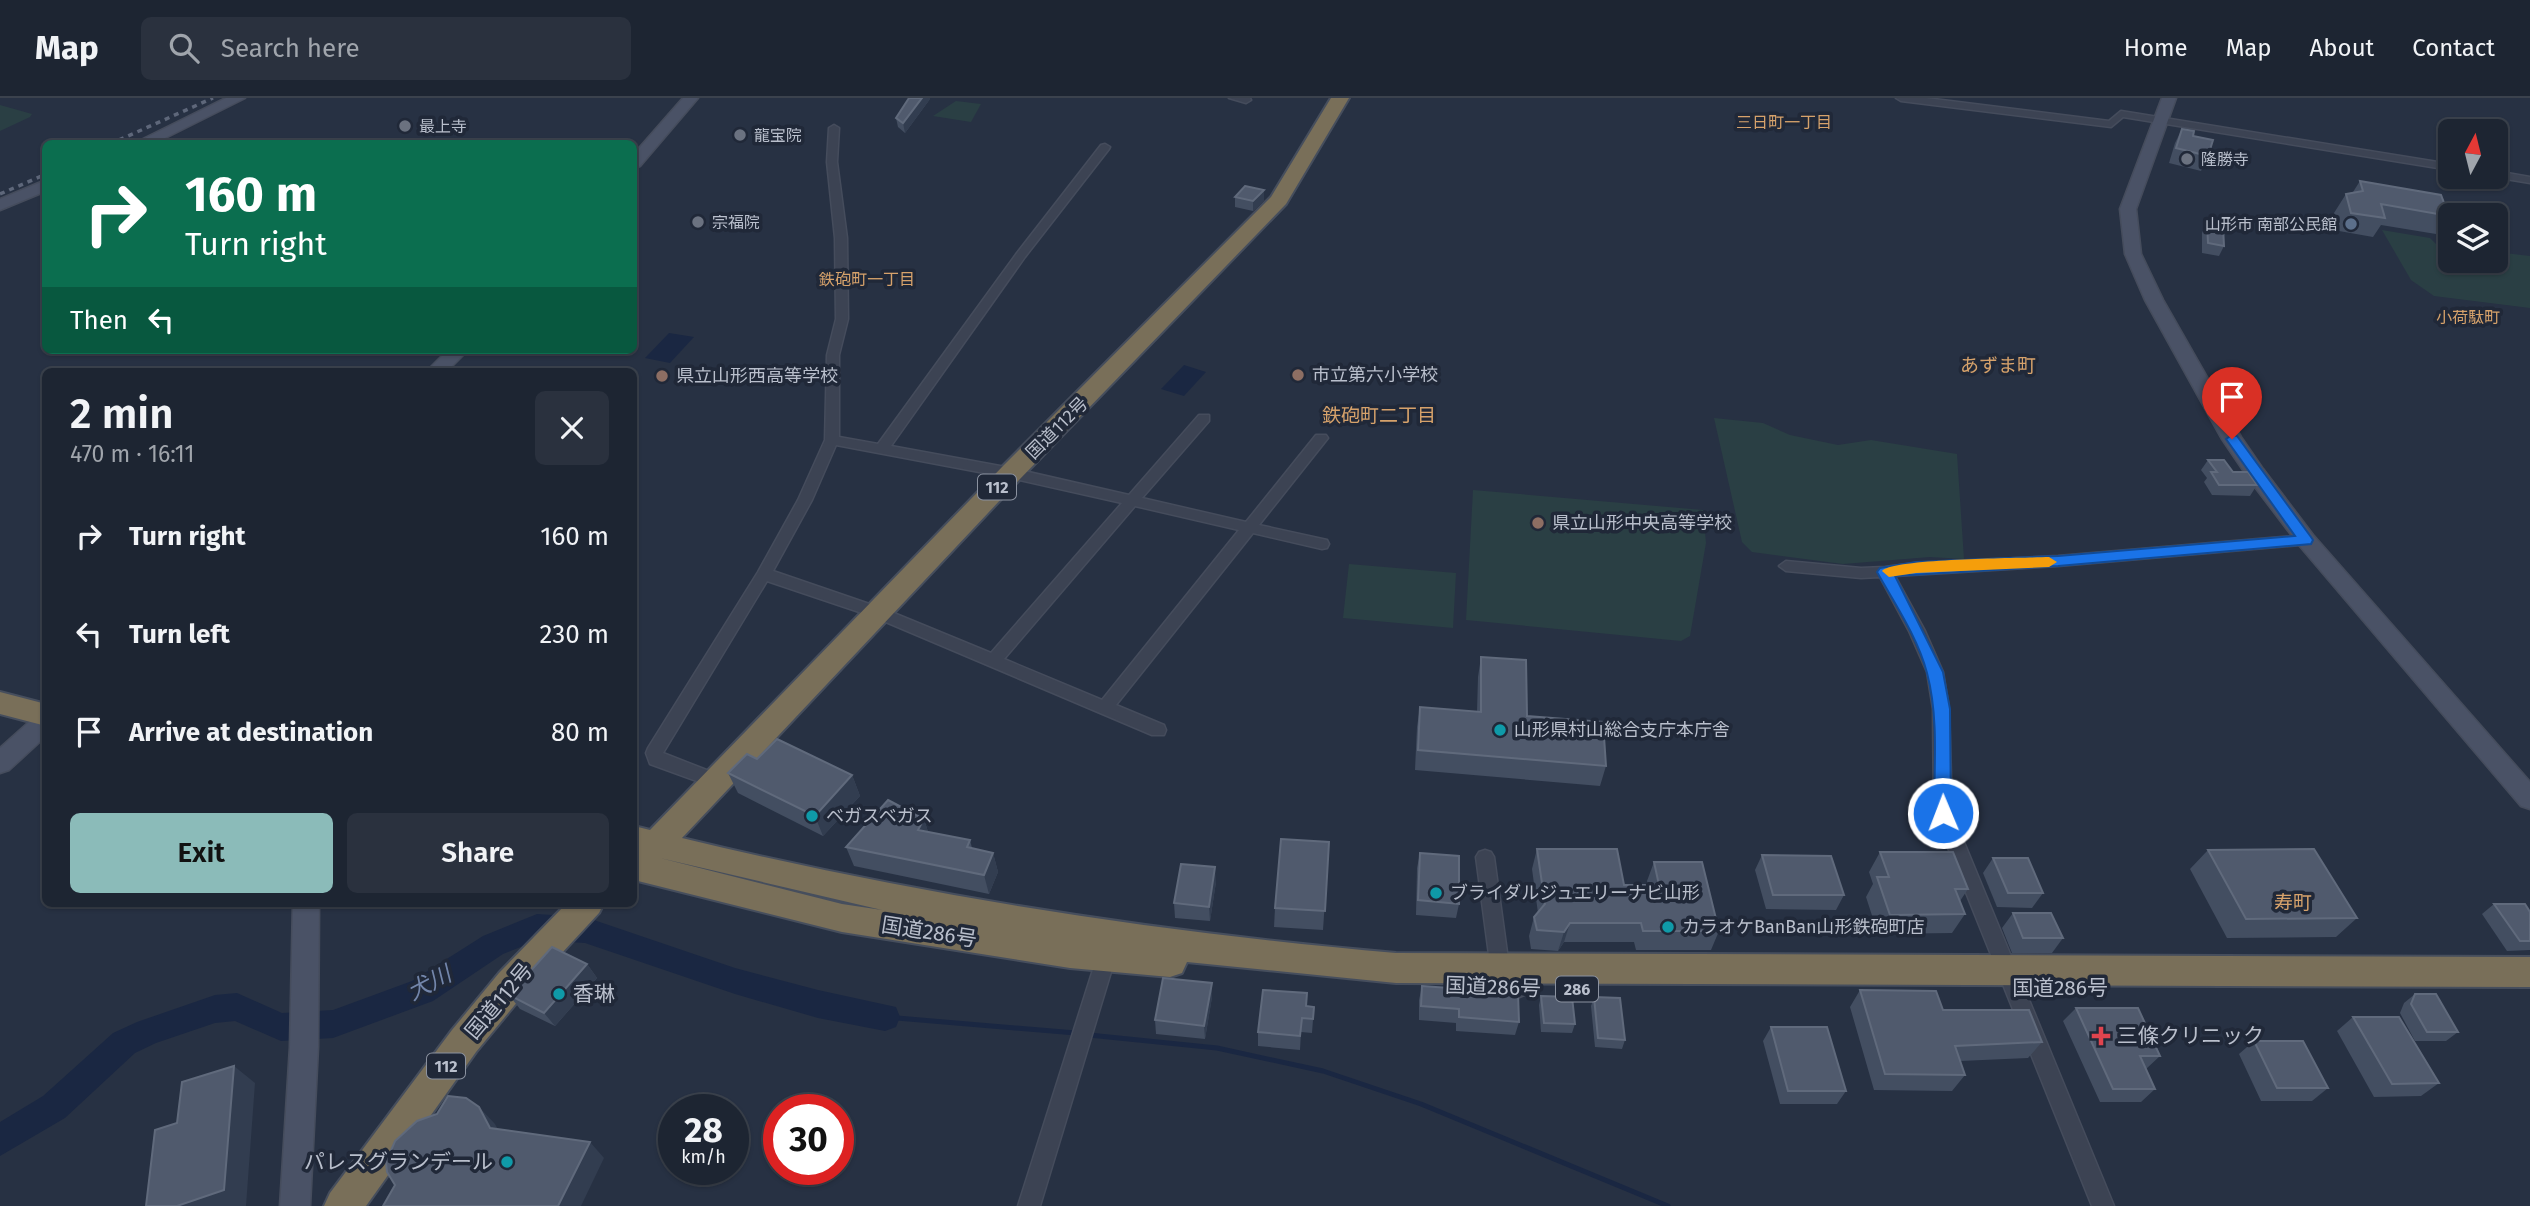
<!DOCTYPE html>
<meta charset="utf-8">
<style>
body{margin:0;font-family:"Fira Sans","Noto Sans JP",sans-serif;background:#2a313e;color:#f1f3f6;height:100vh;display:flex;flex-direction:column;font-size:26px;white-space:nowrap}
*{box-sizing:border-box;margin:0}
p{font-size:23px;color:#a0a5ac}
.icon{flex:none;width:38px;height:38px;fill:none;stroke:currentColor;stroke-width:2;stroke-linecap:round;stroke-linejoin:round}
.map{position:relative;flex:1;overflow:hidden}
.sheet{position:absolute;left:42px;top:270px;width:595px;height:539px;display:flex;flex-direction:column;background:#1d2532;border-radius:10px;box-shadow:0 2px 5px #0004,0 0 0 2px #3b424d}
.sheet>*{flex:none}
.guide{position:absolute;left:42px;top:42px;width:595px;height:214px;border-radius:10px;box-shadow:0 2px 5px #0004,0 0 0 2px #3b424d;background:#0b6e4f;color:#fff;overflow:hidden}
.needle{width:46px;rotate:7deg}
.controls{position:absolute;left:2438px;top:21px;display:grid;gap:14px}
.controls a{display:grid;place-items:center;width:70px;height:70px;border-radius:10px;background:#1d2532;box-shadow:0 2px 5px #0004,0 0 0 2px #3b424d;font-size:35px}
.speed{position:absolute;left:658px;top:996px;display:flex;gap:14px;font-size:35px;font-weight:700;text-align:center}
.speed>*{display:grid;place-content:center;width:91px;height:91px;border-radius:50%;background:#1d2532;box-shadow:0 2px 5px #0004,0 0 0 2px #3b424d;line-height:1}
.speed small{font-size:18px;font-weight:400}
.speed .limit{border:10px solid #d22;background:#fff;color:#111}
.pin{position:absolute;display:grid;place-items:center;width:60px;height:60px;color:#fff;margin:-72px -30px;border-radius:50% 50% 50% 0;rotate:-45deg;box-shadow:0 0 7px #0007}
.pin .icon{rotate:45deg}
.me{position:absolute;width:77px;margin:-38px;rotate:359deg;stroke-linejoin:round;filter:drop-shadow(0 0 5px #0008)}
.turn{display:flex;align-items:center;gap:24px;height:147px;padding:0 28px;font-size:32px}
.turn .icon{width:91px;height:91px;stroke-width:2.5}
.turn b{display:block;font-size:49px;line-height:60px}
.then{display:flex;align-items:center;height:66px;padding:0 28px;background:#0003;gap:14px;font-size:26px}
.round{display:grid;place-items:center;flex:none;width:74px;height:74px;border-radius:10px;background:#2a313e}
.headline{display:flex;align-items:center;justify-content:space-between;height:119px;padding:0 28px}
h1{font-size:42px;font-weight:600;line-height:52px}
.cta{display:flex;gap:14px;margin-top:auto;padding:14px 28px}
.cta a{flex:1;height:80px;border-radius:10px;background:#8bbbb9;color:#111;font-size:28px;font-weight:600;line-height:80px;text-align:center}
.cta a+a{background:#2a313e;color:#f1f3f6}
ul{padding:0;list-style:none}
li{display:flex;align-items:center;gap:21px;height:98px;padding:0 28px}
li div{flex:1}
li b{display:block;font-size:26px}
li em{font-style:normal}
header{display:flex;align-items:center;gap:42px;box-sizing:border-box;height:98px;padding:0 35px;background:#1d2532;border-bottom:2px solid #3b424d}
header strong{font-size:33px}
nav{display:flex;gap:38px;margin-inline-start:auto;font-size:24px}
.search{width:490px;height:63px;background:#2a313e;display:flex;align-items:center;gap:18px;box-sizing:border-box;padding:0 24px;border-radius:10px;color:#a0a5ac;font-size:26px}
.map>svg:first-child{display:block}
</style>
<header>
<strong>Map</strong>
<div class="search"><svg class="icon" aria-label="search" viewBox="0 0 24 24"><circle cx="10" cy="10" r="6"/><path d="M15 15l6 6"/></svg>Search here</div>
<nav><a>Home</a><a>Map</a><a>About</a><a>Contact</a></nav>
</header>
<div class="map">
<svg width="2530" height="1108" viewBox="0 0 2530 1108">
<rect width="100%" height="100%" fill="#273143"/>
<g fill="#2a3f44">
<polygon points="956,3 981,6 971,24 933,18"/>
<polygon points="0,7 32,16 30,19 0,33"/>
<polygon points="2382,132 2430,140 2436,146 2450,148 2450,163 2496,163 2496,154 2530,158 2530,210 2434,198 2411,182"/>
<polygon points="1714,320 1763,325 1790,337 1838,347 1871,342 1957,356 1964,461 1930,459 1843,466 1752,454 1742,444"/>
<polygon points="1473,392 1703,412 1706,445 1690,538 1681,543 1466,522"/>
<polygon points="1349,466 1456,475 1453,530 1343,520"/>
</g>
<g fill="#1a2742">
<polygon points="669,235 694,239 670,265 645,260"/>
<polygon points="1184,267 1206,274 1184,298 1161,291"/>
</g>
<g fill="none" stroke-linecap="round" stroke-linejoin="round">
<g stroke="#1a2742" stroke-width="5">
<polyline points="885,919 1076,935"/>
<polyline points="1089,937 1217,950 1323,973 1421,1006 1668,1108"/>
</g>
<polygon fill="#1a2742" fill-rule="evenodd" points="537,816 585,819 735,870 818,892 896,909 900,919 896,929 885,933 818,920 735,896 585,845 538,842 503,856 433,903 333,940 281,943 235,923 215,925 156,945 135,955 65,1020 0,1058 0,1024 43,998 113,935 137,924 215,897 237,895 282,915 333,912 412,883 483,838"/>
<defs>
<g id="street">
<polygon points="1229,0 1250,0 1251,2 1246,5"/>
<polygon points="1896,0 1926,0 2109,23 2121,13 2450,66 2450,72 2123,19 2111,29 1901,3"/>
<path d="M834,27l5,3 -2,34 10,76 1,81 -9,36v82l39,7 139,-191 84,-108 4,-1 5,3 -1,2 -84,108 -134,189 120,22 118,27 70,-80h10v6l-67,77 104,24 70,-87h10l2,3 -69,87 68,15 2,4 -2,4 -5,1 -69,-16 -137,172 48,20 2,5 -2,5h-12l-278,-118 -107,-36 -104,172 59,23 3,5 -3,5 -6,2 -66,-24 -4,-11 2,-5 110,-176 40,-72 27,-60 2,-85 9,-36 -1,-81 -8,-76 2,-34zM836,347l175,33 111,25 -131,150 -107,-44 -111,-38 39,-71zM1135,408l104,24 -137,170 -98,-41z"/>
<polygon points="2496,73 2530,79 2530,85 2494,79"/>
<polygon points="2306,437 2311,438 2313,442 2311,446 2058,468 1895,478 1925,533 1943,574 1949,611 1952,715 2114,1108 2092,1108 1934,715 1933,611 1927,574 1909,533 1880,479 1861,480 1786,473 1779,468 1786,463 1861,470 1885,469 1916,465 2058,458"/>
<polygon points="1485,752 1491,754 1494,759 1509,869 1527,891 1524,897 1517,900 1510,897 1491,872 1476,759 1479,754"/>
<polygon points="1111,847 1118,849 1120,855 1114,864 1040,1108 1018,1108 1097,859 1099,853"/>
</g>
<g id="secondary">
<polygon points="226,0 245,0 153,46 133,46"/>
<polygon points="683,0 698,0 640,68 634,70 634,56"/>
<polygon points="2162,0 2176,0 2136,111 2141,156 2163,202 2241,339 2263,371 2313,437 2530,684 2530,711 2521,708 2299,447 2249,381 2222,341 2145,202 2125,156 2120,111"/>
<polygon points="46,82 46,93 0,112 0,101"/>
<polygon points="448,252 468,252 447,273 427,273"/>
<polygon points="46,614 46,638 9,672 0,675 0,650 38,616"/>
<polygon points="293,805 319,805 318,949 310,1108 280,1108 290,949"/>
</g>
<g id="highway">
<path d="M1331,0h18l-63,106 -266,275 -338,359c235,57 473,94 714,115l1134,4v30l-1134,-4 -209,-21 -5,11 -12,4 -100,-9 -228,-36 -208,-52v-54l16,4 352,-363 269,-270zM660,760l222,52 -40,-6z"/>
<polygon points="0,594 46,606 46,628 0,616"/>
<polygon points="567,805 604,805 599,815 523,897 476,954 366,1108 324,1108 330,1095 452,932 499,875"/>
</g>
</defs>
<use href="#street" stroke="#454c5c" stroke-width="3"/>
<use href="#secondary" stroke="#454c5c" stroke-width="3"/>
<use href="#highway" stroke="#464e5d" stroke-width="4"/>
<use href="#street" fill="#3c4353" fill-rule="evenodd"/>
<use href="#secondary" fill="#4a5266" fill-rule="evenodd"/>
<use href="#highway" fill="#796f59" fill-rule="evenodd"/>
<g stroke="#5e677a" stroke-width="3.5" stroke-dasharray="5 5" stroke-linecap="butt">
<polyline points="110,46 213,0"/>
<polyline points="0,96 46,76"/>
</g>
</g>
<g fill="#434e61">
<polygon points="930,1 905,35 898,29 896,20"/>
<polygon points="2182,31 2193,38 2208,58 2201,73 2169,65 2175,45"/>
<polygon points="2360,83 2449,118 2436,136 2381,127 2373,139 2339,133 2334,115 2346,96 2353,94"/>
<polygon points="1235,99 1264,102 1253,113 1235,109"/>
<polygon points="2207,124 2224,148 2219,158 2202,155 2202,135"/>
<polygon points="2208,362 2233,374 2257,387 2250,398 2212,397 2204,384 2207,380 2201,372"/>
<polygon points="1481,559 1527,618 1606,668 1600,688 1415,672 1417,629 1420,609 1477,614 1478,579"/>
<polygon points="757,661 852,677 860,698 823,738 738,695 728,675"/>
<polygon points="924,721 928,734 970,742 972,750 993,755 998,774 989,796 854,768 846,749"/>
<polygon points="1329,744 1323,832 1274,829 1275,810"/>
<polygon points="1537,751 1624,787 1648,787 1647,783 1654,764 1719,833 1711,852 1636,852 1634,844 1564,844 1558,853 1531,851 1529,838 1534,819 1538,815 1532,771"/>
<polygon points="2208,752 2357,820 2336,839 2227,840 2190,771"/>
<polygon points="1880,754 1968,791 1960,803 1965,816 1952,835 1878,836 1866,799 1873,786 1869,774"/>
<polygon points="1420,755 1459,806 1456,820 1416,817 1417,770"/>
<polygon points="1762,757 1844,797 1836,812 1766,811 1755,772"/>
<polygon points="1993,760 2043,795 2032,810 1997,809 1983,775"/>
<polygon points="1216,784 1210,823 1175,820 1174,805"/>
<polygon points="2494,806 2530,814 2530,852 2507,853 2482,816"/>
<polygon points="2013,815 2063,840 2052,855 2012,855 2002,830"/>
<polygon points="587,866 597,880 555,928 520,911 509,897"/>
<polygon points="1422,888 1519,924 1515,937 1456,933 1456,925 1419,922 1419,902"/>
<polygon points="1860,892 1943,912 2042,944 2028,960 1960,963 1965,977 1952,993 1874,992 1850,909"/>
<polygon points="2415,896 2458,934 2446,943 2415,943 2400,915 2404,905"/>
<polygon points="1541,898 1575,926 1572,935 1541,934 1539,907"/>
<polygon points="1212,899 1205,941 1156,936 1155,922"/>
<polygon points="1594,899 1625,942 1622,951 1595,949 1591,908"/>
<polygon points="1314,909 1312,935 1301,934 1300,952 1258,948 1258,934"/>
<polygon points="2076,910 2160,958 2146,971 2155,991 2141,1004 2100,1004 2063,923"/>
<polygon points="2353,919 2439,985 2421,998 2374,999 2337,933"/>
<polygon points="1771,929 1846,993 1837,1006 1780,1006 1763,943"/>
<polygon points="2254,943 2328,990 2312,1003 2261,1003 2239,956"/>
</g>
<g fill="#323d50">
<polygon points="922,0 930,0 930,1 905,35 903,25"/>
<polygon points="1264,92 1264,102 1253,113 1253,103"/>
<polygon points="852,677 860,698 823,738 815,718"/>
<polygon points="924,721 930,740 918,732"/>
<polygon points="993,755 998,774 989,796 984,777"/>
<polygon points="1215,769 1216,784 1210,823 1209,809"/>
<polygon points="1570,825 1564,844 1558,853 1564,834"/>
<polygon points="587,866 597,880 555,928 544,915"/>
<polygon points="1212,885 1212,899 1205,941 1204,928"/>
<polygon points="234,968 255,985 246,1108 177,1108"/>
<polygon points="479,1009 495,1026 506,1047 490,1030"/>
<polygon points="590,1044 604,1060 581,1108 558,1108"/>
</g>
<g fill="#505a6d" stroke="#606a7c" stroke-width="2">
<polygon points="909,0 922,0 903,25 896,20"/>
<polygon points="2182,31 2194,33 2193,38 2213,42 2208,58 2176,50"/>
<polygon points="2360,83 2441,97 2449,118 2381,106 2385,120 2351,115 2346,96 2363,93"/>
<polygon points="1245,88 1264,92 1253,103 1235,99"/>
<polygon points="2207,124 2223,128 2224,148 2208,145"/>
<polygon points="2208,362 2224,362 2233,374 2248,374 2257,387 2219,387 2211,374 2217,374"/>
<polygon points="1481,559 1526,562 1527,618 1603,624 1606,668 1418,652 1420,609 1481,614"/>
<polygon points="777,641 852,677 815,718 728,675 747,656 757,661"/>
<polygon points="888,702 924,721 918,732 970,742 967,749 993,755 984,777 846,749"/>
<polygon points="1281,741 1329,744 1325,813 1275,810"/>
<polygon points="1537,751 1617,751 1624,787 1659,787 1654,764 1702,764 1719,833 1643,833 1641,825 1570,825 1564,834 1537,832 1534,819 1545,806"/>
<polygon points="2314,751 2357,820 2246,821 2208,752"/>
<polygon points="1880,754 1953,754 1968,791 1955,791 1965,816 1890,817 1877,779 1889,779"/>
<polygon points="1420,755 1459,758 1459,806 1418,802"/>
<polygon points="1762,757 1831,758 1844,797 1773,797"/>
<polygon points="1993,760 2028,760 2043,795 2008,795"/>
<polygon points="1181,766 1215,769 1209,809 1174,805"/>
<polygon points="2494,806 2525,806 2530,814 2530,843 2520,843"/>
<polygon points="2013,815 2051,815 2063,840 2023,840"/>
<polygon points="552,849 587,866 544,915 509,897"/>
<polygon points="1163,880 1212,885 1204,928 1155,922"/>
<polygon points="1422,888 1518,895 1519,924 1459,919 1459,911 1421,908"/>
<polygon points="1263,892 1307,895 1306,908 1314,909 1313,921 1302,920 1300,938 1258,934"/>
<polygon points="1860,892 1936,893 1943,912 2029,912 2042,944 1955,948 1965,977 1885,976"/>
<polygon points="2415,896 2436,896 2458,934 2427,934 2411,906"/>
<polygon points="1541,898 1572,899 1575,926 1544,925"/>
<polygon points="1594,899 1620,900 1625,942 1598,940"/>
<polygon points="2076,910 2138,910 2160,958 2140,958 2155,991 2113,991"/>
<polygon points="2353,919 2399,919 2439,985 2392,986"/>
<polygon points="1771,929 1827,929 1846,993 1788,993"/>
<polygon points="2254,943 2303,943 2328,990 2277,990"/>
<polygon points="234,968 224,1092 177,1108 146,1108 155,1032 177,1025 182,984"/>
<polygon points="448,998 466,1000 479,1009 490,1030 590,1044 558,1108 383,1108 395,1087 387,1074 386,1064 395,1043 417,1023 437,1016"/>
</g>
<path fill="#1a73e8" stroke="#114b97" stroke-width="2" d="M2232,337l5,1 74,101 2,3 -2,4 -253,22 -163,10 48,96 7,37 1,104 -2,5 -6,2 -7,-2 -2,-5c0,-45 5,-95 -7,-140 -9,-35 -32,-69 -50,-101l3,-4 36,-6 142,-6 237,-20 -69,-97z"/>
<path fill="#f59e0b" d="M2049,459l8,5 -8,5 -133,6 -27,4 -7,-6c10,-13 142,-13 167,-14z"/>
<g fill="#6b7280" stroke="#202838" stroke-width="2.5">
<circle cx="405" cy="28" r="7"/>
<circle cx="740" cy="37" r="7"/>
<circle cx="2187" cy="61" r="7"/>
<circle cx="698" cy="124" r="7"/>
</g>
<circle fill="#5c6f8a" stroke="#202838" stroke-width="2.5" cx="2351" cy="126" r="7"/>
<g fill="#8d6e63" stroke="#202838" stroke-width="2.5">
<circle cx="1298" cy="277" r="7"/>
<circle cx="662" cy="278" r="7"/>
<circle cx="1538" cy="425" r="7"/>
</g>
<g fill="#0f9aa8" stroke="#202838" stroke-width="2.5">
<circle cx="1500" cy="632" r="7"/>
<circle cx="812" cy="718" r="7"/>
<circle cx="1436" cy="795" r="7"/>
<circle cx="1668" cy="829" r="7"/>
<circle cx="559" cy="896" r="7"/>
<circle cx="507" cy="1064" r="7"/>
</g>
<path fill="#e0444e" stroke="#202838" stroke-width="2.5" d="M2097.5 927.5h7v7h7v7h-7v7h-7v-7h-7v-7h7z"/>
<g text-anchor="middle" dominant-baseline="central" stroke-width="7" stroke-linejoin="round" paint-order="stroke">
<g font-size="16" fill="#d6a26b" stroke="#202838">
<text x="1784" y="24">三日町一丁目</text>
<text x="867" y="181">鉄砲町一丁目</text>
<text x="2468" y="219">小荷駄町</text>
</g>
<g font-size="16" fill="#b9bfcc" stroke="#202838" text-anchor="start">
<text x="419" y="28">最上寺</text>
<text x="754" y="37">龍宝院</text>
<text x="2201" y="61">隆勝寺</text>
<text x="712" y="124">宗福院</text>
<text x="2337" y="126" text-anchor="end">山形市 南部公民館</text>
</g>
<g fill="#202838" stroke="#8b92a0" stroke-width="2">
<rect x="978" y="376.5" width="38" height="25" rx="5"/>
<rect x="1556" y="878.5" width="42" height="25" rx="5"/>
<rect x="427" y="955.5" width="38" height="25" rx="5"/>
</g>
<g font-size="16" font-weight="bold" fill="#b9bfcc">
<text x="997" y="389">112</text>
<text x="1577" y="891">286</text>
<text x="446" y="968">112</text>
</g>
<g font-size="18" fill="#b9bfcc" stroke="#202838" text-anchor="start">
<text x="1312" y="277">市立第六小学校</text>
<text x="676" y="278">県立山形西高等学校</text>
<text x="1552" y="425">県立山形中央高等学校</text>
<text x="1514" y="632">山形県村山総合支庁本庁舎</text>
<text x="826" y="718">ベガスベガス</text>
<text x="1450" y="795">ブライダルジュエリーナビ山形</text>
<text x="1682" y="829">カラオケBanBan山形鉄砲町店</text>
</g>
<g font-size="18" fill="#b9bfcc" stroke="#202838">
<text transform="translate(1057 330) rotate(-45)">国道112号</text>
</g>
<g font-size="19" fill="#d6a26b" stroke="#202838">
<text x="1998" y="267">あずま町</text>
<text x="1379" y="317">鉄砲町二丁目</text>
<text x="2293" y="804">寿町</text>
</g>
<g font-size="21" fill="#b9bfcc" stroke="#202838">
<text transform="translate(929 834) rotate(9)">国道286号</text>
<text transform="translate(1493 889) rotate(2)">国道286号</text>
<text x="2060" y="890">国道286号</text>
<text transform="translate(499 903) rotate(-50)">国道112号</text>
</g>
<g font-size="21" fill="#b9bfcc" stroke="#202838" text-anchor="start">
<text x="573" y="896">香琳</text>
<text x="2117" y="938">三條クリニック</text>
<text x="493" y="1064" text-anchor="end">パレスグランデール</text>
</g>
<g font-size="23" font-style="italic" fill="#7386ab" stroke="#202838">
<text transform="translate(429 885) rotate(-28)">犬川</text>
</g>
</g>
</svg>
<div class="controls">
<a><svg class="needle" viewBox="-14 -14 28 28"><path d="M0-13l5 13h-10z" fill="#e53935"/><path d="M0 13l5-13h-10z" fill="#a0a5ac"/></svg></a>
<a><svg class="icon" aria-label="layers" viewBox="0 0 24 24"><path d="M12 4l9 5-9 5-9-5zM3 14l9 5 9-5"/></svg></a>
</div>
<div class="speed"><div>28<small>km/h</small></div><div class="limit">30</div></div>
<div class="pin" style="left:2232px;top:341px;background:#d93025"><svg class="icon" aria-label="arrive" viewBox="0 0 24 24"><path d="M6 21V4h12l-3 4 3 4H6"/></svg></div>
<svg class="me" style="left:1943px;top:715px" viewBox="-20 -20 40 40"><circle r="17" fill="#1a73e8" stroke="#fff" stroke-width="3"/><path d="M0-11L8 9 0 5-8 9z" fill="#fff"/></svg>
<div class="guide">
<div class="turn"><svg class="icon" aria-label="right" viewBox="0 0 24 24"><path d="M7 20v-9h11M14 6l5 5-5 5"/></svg><div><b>160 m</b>Turn right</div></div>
<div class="then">Then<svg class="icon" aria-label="left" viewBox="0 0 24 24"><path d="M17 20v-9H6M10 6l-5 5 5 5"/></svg></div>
</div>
<section class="sheet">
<div class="headline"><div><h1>2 min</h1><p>470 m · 16:11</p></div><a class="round"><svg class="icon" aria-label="close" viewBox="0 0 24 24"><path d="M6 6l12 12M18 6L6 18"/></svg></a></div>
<ul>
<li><svg class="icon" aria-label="right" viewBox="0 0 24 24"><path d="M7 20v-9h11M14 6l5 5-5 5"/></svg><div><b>Turn right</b></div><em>160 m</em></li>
<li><svg class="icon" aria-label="left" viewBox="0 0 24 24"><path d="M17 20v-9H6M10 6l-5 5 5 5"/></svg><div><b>Turn left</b></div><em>230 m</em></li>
<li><svg class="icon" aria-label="arrive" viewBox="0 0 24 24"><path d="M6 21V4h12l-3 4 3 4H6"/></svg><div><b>Arrive at destination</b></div><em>80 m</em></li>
</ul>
<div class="cta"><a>Exit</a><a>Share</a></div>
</section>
</div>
